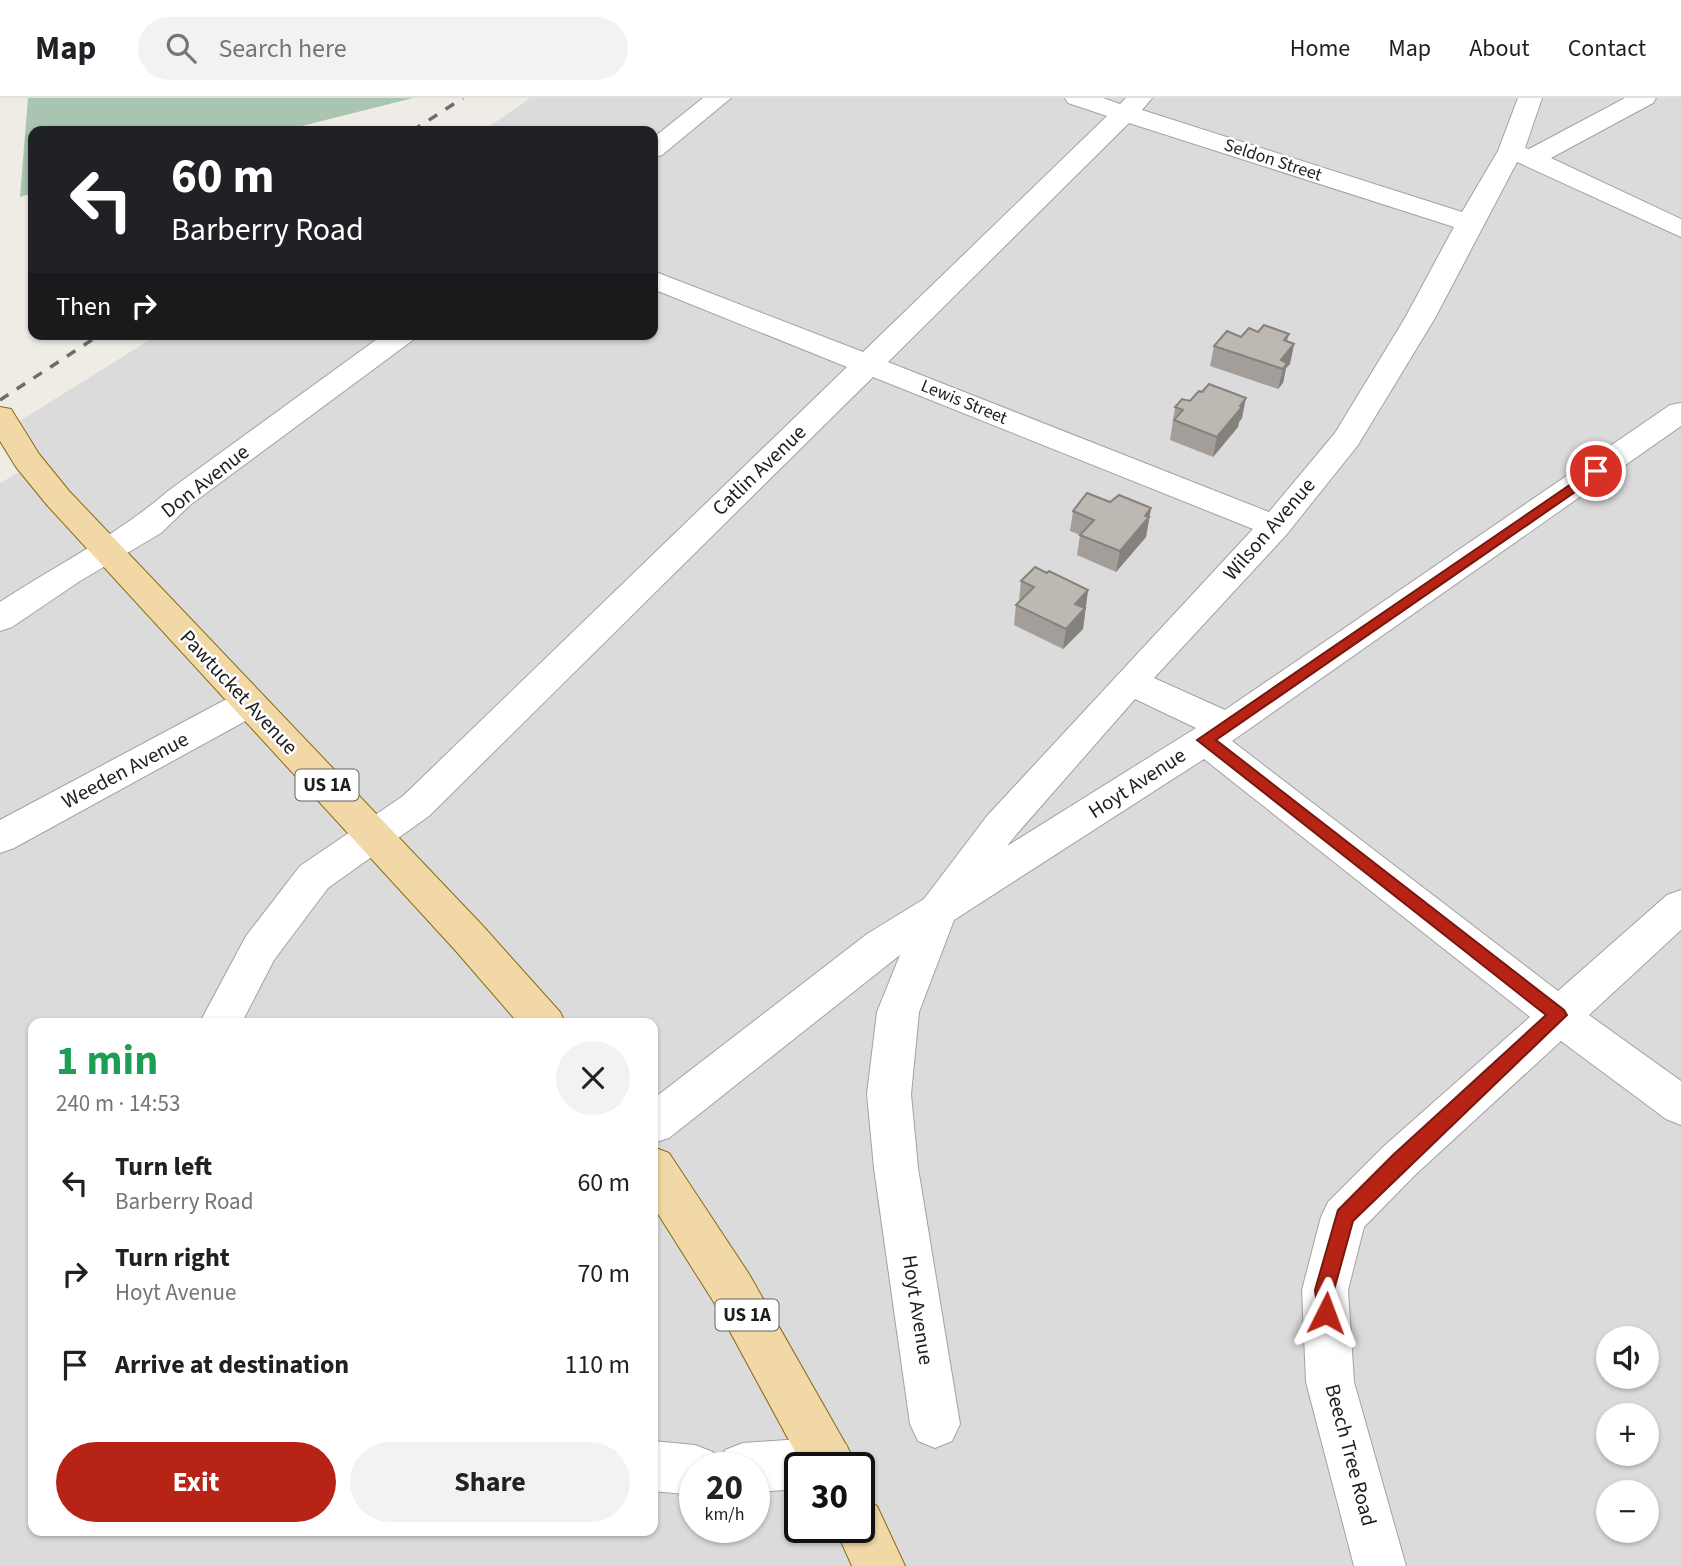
<!DOCTYPE html>
<meta charset="utf-8">
<style>
body{margin:0;font-family:"Source Sans 3",sans-serif;background:#f2f2f2;color:#202124;height:100vh;display:flex;flex-direction:column;font-size:26px;white-space:nowrap}
*{box-sizing:border-box;margin:0}
p{font-size:23px;color:#757577}
.icon{flex:none;width:38px;height:38px;fill:none;stroke:currentColor;stroke-width:2;stroke-linecap:round;stroke-linejoin:round}
.map{position:relative;flex:1;overflow:hidden}
.sheet{position:absolute;left:28px;top:920px;width:630px;height:518px;display:flex;flex-direction:column;background:#fff;border-radius:14px;box-shadow:0 2px 5px #0004}
.sheet>*{flex:none}
.top-card{position:absolute;left:28px;top:28px;width:630px;height:214px;border-radius:14px;box-shadow:0 2px 5px #0004;background:#202124;color:#fff;overflow:hidden}
.controls{position:absolute;left:1596px;top:1228px;display:grid;gap:14px}
.controls a{display:grid;place-items:center;width:63px;height:63px;border-radius:50%;background:#fff;box-shadow:0 2px 5px #0004;font-size:35px}
.speed{position:absolute;left:679px;top:1354px;display:flex;gap:14px;font-size:35px;font-weight:700;text-align:center}
.speed>*{display:grid;place-content:center;width:91px;height:91px;border-radius:50%;background:#fff;box-shadow:0 2px 5px #0004;line-height:1}
.speed small{font-size:18px;font-weight:400}
.speed .limit{border:4px solid #111;border-radius:10px;background:#fff;color:#111}
.pin{position:absolute;display:grid;place-items:center;width:60px;height:60px;color:#fff;margin:-30px;border:4px solid #fff;border-radius:50%;box-shadow:0 2px 7px #0007}
.me{position:absolute;width:77px;margin:-38px;rotate:3deg;stroke-linejoin:round;filter:drop-shadow(0 0 5px #0008)}
.turn{display:flex;align-items:center;gap:24px;height:147px;padding:0 28px;font-size:32px}
.turn .icon{width:91px;height:91px;stroke-width:2.5}
.turn b{display:block;font-size:49px;line-height:60px}
.then{display:flex;align-items:center;height:66px;padding:0 28px;background:#0003;gap:14px;font-size:26px}
.round{display:grid;place-items:center;flex:none;width:74px;height:74px;border-radius:37px;background:#f2f2f2}
.head{display:flex;align-items:center;justify-content:space-between;height:119px;padding:0 28px}
h1{font-size:42px;font-weight:700;line-height:52px;color:#1e9e55}
.action{display:flex;gap:14px;margin-top:auto;padding:14px 28px}
.action a{flex:1;height:80px;border-radius:42px;background:#b72315;color:#fff;font-size:28px;font-weight:700;line-height:80px;text-align:center}
.action a+a{background:#f2f2f2;color:#202124}
ul{padding:0;list-style:none}
li{display:flex;align-items:center;gap:21px;height:91px;padding:0 28px}
li div{flex:1}
li b{display:block;font-size:26px}
li em{font-style:normal}
header{display:flex;align-items:center;gap:42px;box-sizing:border-box;height:98px;padding:0 35px;background:#fff;border-bottom:2px solid #e0e0e0}
header strong{font-size:33px}
nav{display:flex;gap:38px;margin-inline-start:auto;font-size:24px}
.search{width:490px;height:63px;background:#f2f2f2;display:flex;align-items:center;gap:18px;box-sizing:border-box;padding:0 24px;border-radius:38px;color:#757577;font-size:26px}
.map>svg:first-child{display:block}
</style>
<header>
<strong>Map</strong>
<div class="search"><svg class="icon" aria-label="search" viewBox="0 0 24 24"><circle cx="10" cy="10" r="6"/><path d="M15 15l6 6"/></svg>Search here</div>
<nav><a>Home</a><a>Map</a><a>About</a><a>Contact</a></nav>
</header>
<div class="map">
<svg width="1681" height="1468" viewBox="0 0 1681 1468">
<rect width="100%" height="100%" fill="#eeece5"/>
<path fill="#dcdbdb" fill-rule="evenodd" d="M530,0h1151v1468h-1681v-1083l41,-23 -23,-38 141,-88h494v-203h-170zM33,926h620v507h-620zM1608,1241h39v38h-39zM1608,1318h39v38h-39zM695,1370h59v60h-59zM800,1370h59v60h-59zM1608,1395h39v38h-39z"/>
<polygon fill="#a9c4af" points="28,0 413,0 282,33 33,33 33,95 20,99"/>
<g fill="none" stroke-linecap="round" stroke-linejoin="round">
<defs>
<g id="minor">
<polygon points="703,0 731,0 662,57 653,60 653,40"/>
<path d="M1065,0h38l17,6 6,-6h26l-10,12 320,102 36,-61 20,-53h24l-17,50 4,1 96,-51h31l-3,5 -102,55 130,61v18l-164,-75 -82,156 -77,127 -71,89 -133,144 71,32 445,-305 11,-2v23l-449,315 326,250 109,-96 14,-5v40l-92,85 92,66v44l-15,-6 -105,-78 -146,134 -51,52 -16,63 6,92 52,184h-52l-48,-184 -4,-92 19,-73 7,-15 55,-55 147,-130 -326,-258 -250,161 -35,92 -8,82 7,74 42,256 -8,17 -17,7 -17,-7 -8,-17 -36,-256 -7,-74 10,-82 23,-57 -231,183 -16,5v-44l214,-165 57,-35 63,-83 266,-287 -380,-152 -444,439 -101,72 -54,72 -33,64h-42l47,-88 54,-70 103,-70 444,-429 -194,-78v-18l210,81 244,-236 -39,-13zM1129,25l325,104 -49,91 -70,115 -66,79 -381,-150zM1135,601l61,29 -189,118 8,-10z"/>
<path d="M384,236h33l-4,6 -223,165 -29,28 -81,48 -68,46 -12,4v-29c56,-37 118,-67 168,-111z"/>
<polygon points="249,592 262,596 267,605 262,614 14,750 0,755 0,722 236,596"/>
<polygon points="828,1339 846,1346 853,1364 850,1370 800,1370 800,1391 754,1394 754,1370 695,1370 695,1397 653,1393 653,1343 695,1347 713,1354 719,1368 725,1352 743,1345"/>
</g>
<g id="major">
<polygon points="0,309 11,311 39,356 69,393 483,828 560,914 566,926 519,926 455,852 47,407 16,369 0,343"/>
<polygon points="653,1049 669,1055 749,1176 849,1352 856,1370 804,1370 715,1206 653,1108"/>
<polygon points="859,1400 877,1408 905,1468 852,1468 835,1430 859,1430"/>
</g>
</defs>
<use href="#minor" stroke="#a2a2a2" stroke-width="2"/>
<use href="#major" stroke="#886b10" stroke-width="2"/>
<use href="#minor" fill="#fff" fill-rule="evenodd"/>
<use href="#major" fill="#f2d8a6" fill-rule="evenodd"/>
<g stroke="#6c6c6c" stroke-width="3.5" stroke-dasharray="10 10" stroke-linecap="butt">
<polyline points="412,33 463,0"/>
<polyline points="0,302 101,236"/>
</g>
</g>
<g fill="#a39e99">
<polygon points="1258,234 1289,236 1287,244 1294,246 1290,266 1286,270 1283,285 1278,291 1210,268 1214,248"/>
<polygon points="1175,309 1242,320 1239,324 1238,329 1213,359 1170,342"/>
<polygon points="1110,404 1151,410 1146,439 1116,474 1077,457 1080,437 1070,433 1073,413"/>
<polygon points="1021,483 1088,492 1083,531 1063,551 1014,527 1016,507 1019,503"/>
</g>
<g fill="#85817d">
<polygon points="1294,246 1290,266 1286,270 1283,285 1278,291 1283,271 1281,262"/>
<polygon points="1246,300 1242,320 1239,324 1238,329 1213,359 1217,339"/>
<polygon points="1151,410 1146,439 1116,474 1120,453"/>
<polygon points="1088,492 1083,531 1063,551 1066,531 1075,506"/>
</g>
<g fill="#beb8b2" stroke="#85817d" stroke-width="2">
<polygon points="1264,227 1289,236 1284,242 1294,246 1281,262 1287,265 1283,271 1214,248 1227,233 1241,239 1249,230 1258,234"/>
<polygon points="1209,286 1246,300 1240,308 1242,309 1217,339 1174,322 1183,312 1175,309 1182,301 1190,303 1199,293 1202,294"/>
<polygon points="1087,395 1110,404 1119,397 1151,410 1145,418 1149,419 1120,453 1080,437 1094,422 1073,413"/>
<polygon points="1035,469 1047,475 1049,473 1088,492 1075,506 1085,510 1066,531 1016,507 1034,489 1021,483"/>
</g>
<polygon fill="#b72315" stroke="#77170e" stroke-width="2" points="1596,369 1603,373 1601,376 1216,642 1564,912 1567,917 1353,1123 1334,1192 1336,1215 1333,1222 1326,1224 1319,1222 1315,1192 1338,1112 1393,1057 1546,917 1197,642"/>
<g text-anchor="middle" dominant-baseline="central" stroke-width="5" stroke-linejoin="round" paint-order="stroke">
<g font-size="18" fill="#1e1e1e" stroke="#fff">
<text transform="translate(1273 62) rotate(18)">Seldon Street</text>
<text transform="translate(964 304) rotate(22)">Lewis Street</text>
</g>
<g fill="#fff" stroke="#626262" stroke-width="2">
<rect x="295.5" y="671.5" width="63" height="31" rx="5"/>
<rect x="715.5" y="1201.5" width="63" height="31" rx="5"/>
</g>
<g font-size="19" font-weight="bold" fill="#1e1e1e">
<text x="327" y="687">US 1A</text>
<text x="747" y="1217">US 1A</text>
</g>
<g font-size="21" fill="#1e1e1e" stroke="#fff">
<text transform="translate(759 372) rotate(-44)">Catlin Avenue</text>
<text transform="translate(205 383) rotate(-38)">Don Avenue</text>
<text transform="translate(1269 431) rotate(-49)">Wilson Avenue</text>
<text transform="translate(239 594) rotate(47)">Pawtucket Avenue</text>
<text transform="translate(125 672) rotate(-28)">Weeden Avenue</text>
<text transform="translate(1137 685) rotate(-33)">Hoyt Avenue</text>
<text transform="translate(918 1212) rotate(81)">Hoyt Avenue</text>
<text transform="translate(1351 1357) rotate(75)">Beech Tree Road</text>
</g>
</g>
</svg>
<div class="controls">
<a><svg class="icon" aria-label="sound" viewBox="0 0 24 24"><path d="M4 9h4l5-4v14l-5-4H4zM17 9q2 3 0 6"/></svg></a>
<a>+</a>
<a>−</a>
</div>
<div class="speed"><div>20<small>km/h</small></div><div class="limit">30</div></div>
<div class="pin" style="left:1596px;top:373px;background:#d93025"><svg class="icon" aria-label="arrive" viewBox="0 0 24 24"><path d="M6 21V4h12l-3 4 3 4H6"/></svg></div>
<svg class="me" style="left:1326px;top:1215px" viewBox="-20 -20 40 40"><path d="M0-17L14 15 0 8-14 15z" fill="#b72315" stroke="#fff" stroke-width="4"/></svg>
<div class="top-card">
<div class="turn"><svg class="icon" aria-label="left" viewBox="0 0 24 24"><path d="M17 20v-9H6M10 6l-5 5 5 5"/></svg><div><b>60 m</b>Barberry Road</div></div>
<div class="then">Then<svg class="icon" aria-label="right" viewBox="0 0 24 24"><path d="M7 20v-9h11M14 6l5 5-5 5"/></svg></div>
</div>
<section class="sheet">
<div class="head"><div><h1>1 min</h1><p>240 m · 14:53</p></div><a class="round"><svg class="icon" aria-label="close" viewBox="0 0 24 24"><path d="M6 6l12 12M18 6L6 18"/></svg></a></div>
<ul>
<li><svg class="icon" aria-label="left" viewBox="0 0 24 24"><path d="M17 20v-9H6M10 6l-5 5 5 5"/></svg><div><b>Turn left</b><p>Barberry Road</p></div><em>60 m</em></li>
<li><svg class="icon" aria-label="right" viewBox="0 0 24 24"><path d="M7 20v-9h11M14 6l5 5-5 5"/></svg><div><b>Turn right</b><p>Hoyt Avenue</p></div><em>70 m</em></li>
<li><svg class="icon" aria-label="arrive" viewBox="0 0 24 24"><path d="M6 21V4h12l-3 4 3 4H6"/></svg><div><b>Arrive at destination</b></div><em>110 m</em></li>
</ul>
<div class="action"><a>Exit</a><a>Share</a></div>
</section>
</div>
